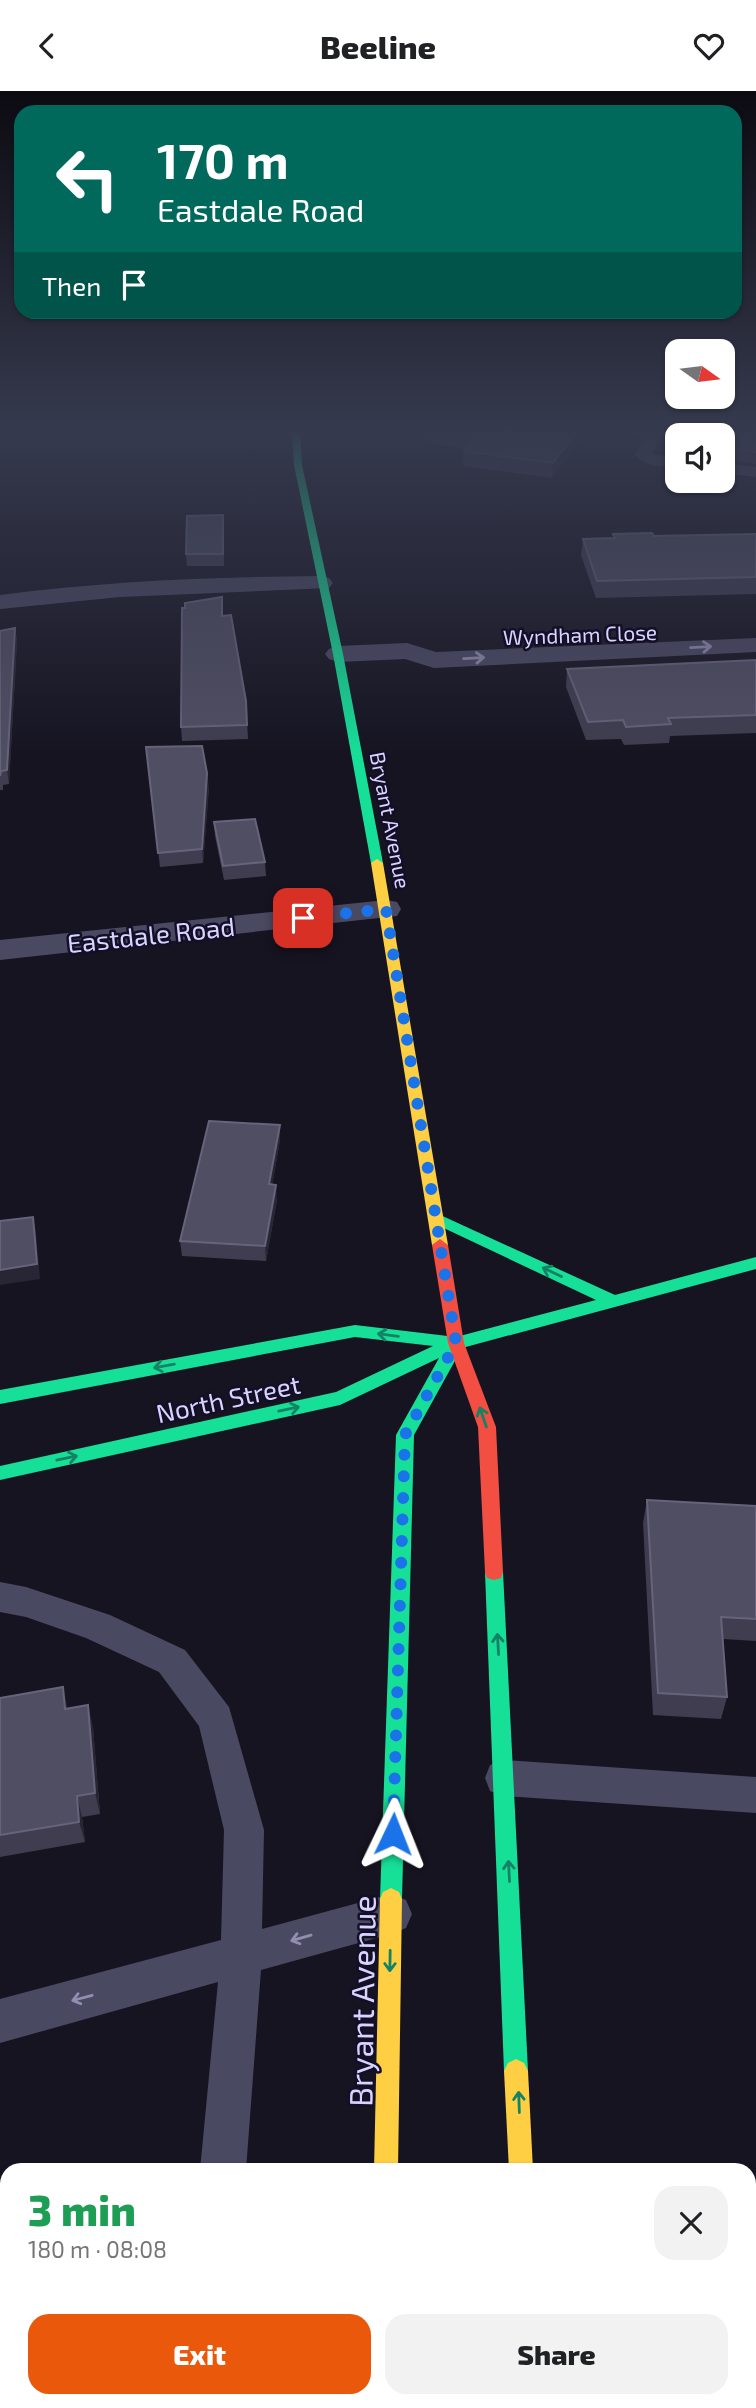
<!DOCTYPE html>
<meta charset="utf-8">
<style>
body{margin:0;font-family:"Exo 2",sans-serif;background:#f2f2f2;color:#202124;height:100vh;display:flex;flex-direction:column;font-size:26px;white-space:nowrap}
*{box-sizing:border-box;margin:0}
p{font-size:23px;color:#757577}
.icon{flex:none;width:38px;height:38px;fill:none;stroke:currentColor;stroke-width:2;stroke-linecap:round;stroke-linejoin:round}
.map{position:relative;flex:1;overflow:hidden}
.drawer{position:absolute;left:0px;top:2072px;width:756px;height:245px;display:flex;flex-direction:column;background:#fff;border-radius:21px 21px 0 0;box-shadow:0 2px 5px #0004}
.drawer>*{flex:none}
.hud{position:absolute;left:14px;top:14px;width:728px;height:214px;border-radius:21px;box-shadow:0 2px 5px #0004;background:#00695c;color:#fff;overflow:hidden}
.needle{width:46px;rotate:104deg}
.buttons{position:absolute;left:665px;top:248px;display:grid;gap:14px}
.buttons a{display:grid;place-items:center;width:70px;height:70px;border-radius:14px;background:#fff;box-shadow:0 2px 5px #0004;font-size:35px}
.pin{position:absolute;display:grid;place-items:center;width:60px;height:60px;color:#fff;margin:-30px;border-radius:14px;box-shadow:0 4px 10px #0006}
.me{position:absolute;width:77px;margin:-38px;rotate:2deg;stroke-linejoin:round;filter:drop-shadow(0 0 5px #0008)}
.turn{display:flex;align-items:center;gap:24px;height:147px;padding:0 28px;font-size:32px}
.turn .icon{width:91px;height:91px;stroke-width:2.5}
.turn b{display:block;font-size:49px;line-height:60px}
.then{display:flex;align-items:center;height:66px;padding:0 28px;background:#0003;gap:14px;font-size:26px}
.round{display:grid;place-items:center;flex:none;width:74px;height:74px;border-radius:21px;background:#f2f2f2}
.summary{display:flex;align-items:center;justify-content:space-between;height:119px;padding:0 28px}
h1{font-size:42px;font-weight:800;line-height:52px;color:#1e9e55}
.cta{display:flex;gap:14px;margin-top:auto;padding:14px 28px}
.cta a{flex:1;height:80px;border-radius:21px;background:#ea580c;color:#fff;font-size:28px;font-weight:800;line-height:80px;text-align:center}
.cta a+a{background:#f2f2f2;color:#202124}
header{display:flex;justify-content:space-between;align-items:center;height:91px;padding:0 28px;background:#fff;font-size:32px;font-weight:800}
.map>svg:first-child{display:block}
</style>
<header><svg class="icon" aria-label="back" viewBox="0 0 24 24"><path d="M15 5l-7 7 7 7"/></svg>Beeline<svg class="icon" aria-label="heart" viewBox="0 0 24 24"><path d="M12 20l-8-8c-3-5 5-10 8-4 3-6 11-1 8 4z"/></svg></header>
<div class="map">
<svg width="756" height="2317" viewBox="0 0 756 2317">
<rect width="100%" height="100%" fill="#161421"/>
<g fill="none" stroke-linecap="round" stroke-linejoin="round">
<g fill="#4a4962" fill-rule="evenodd">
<path d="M637,341h16l5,9 -6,13 25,4v10c-15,-2 -31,-1 -42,-13l7,-14z"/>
<polygon points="723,372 756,376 756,386 723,382"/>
<polygon points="0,1491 26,1496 110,1524 185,1559 229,1616 264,1739 262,1838 391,1803 406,1809 412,1823 406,1837 391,1843 261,1879 246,2079 200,2079 218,1891 0,1952 0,1908 221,1849 224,1739 199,1635 159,1581 86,1547 26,1526 0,1521"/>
<polygon points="504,1669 756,1686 756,1722 504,1705 490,1700 485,1687 490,1674"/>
<rect x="179" y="2310" width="50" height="7"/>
</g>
<g fill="#4a4962" fill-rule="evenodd">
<path d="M321,485l8,2 4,5 -4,5 -209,9 -120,12v-14c107,-14 214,-18 321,-19z"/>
<polygon points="756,547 756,561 434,577 405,568 338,571 329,568 325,563 329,558 338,555 407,552 436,561"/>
<polygon points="386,809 397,811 401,818 397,825 0,869 0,849"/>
</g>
<g fill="#16e098" fill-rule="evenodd">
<polygon points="292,341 300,341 302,374 343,563 383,772 377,776 371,772 333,563 294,374"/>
<polygon points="436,1122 615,1204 756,1166 756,1178 462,1257 414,1344 402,1808 399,1815 391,1819 383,1815 380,1808 396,1344 439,1267 340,1314 0,1389 0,1375 336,1301 433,1255 355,1246 0,1313 0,1299 355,1234 456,1246 596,1209 431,1131 428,1127"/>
<polygon points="494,1473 501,1475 503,1481 528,1980 524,1988 516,1992 508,1988 504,1980 485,1481 487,1475"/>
<rect x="517" y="2310" width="26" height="7"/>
</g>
<g fill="#ffcf43" fill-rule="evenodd">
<polygon points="377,768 383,772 448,1154 440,1160 432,1154 371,772"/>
<polygon points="391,1797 399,1801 402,1808 398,2079 374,2079 380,1808 383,1801"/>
<polygon points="516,1968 524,1972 528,1980 533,2079 509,2079 504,1980 508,1972"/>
</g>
<g fill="#f24e42" fill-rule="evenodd">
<polygon points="440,1148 448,1154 464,1252 496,1336 503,1481 501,1487 494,1489 487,1487 485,1481 478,1336 448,1252 432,1154"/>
<rect x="369" y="2310" width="26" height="7"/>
</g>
</g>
<g fill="#403d50">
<polygon points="424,341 582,341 581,348 552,387 463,375 464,360 466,358 430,352 430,350 424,349"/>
<polygon points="756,341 756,373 723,368 723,345"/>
<polygon points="224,436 224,475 187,475 186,463"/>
<polygon points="613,443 654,445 756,443 756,503 596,507 581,464 583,448 613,447"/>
<polygon points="223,525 246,610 248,648 182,650 181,636"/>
<polygon points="15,537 17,550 9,693 3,694 3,699 0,699 0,540"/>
<polygon points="756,569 756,642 670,645 669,652 624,654 621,648 586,649 566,596 567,578"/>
<polygon points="146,656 209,696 203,772 160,776"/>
<polygon points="214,731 265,771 266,785 224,789 215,745"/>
<polygon points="280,1034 280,1049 272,1094 277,1109 266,1170 182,1165 180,1150"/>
<polygon points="647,1409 756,1415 756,1550 723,1548 727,1606 721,1628 653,1624 643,1432"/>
<polygon points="0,1607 68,1617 93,1636 100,1723 82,1726 85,1751 0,1766"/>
</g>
<g fill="#282635">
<polygon points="576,341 582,341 581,348 552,387 553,372"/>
<polygon points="15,537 17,550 9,693 7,679"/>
<polygon points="207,682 209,696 203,772 202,758"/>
<polygon points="280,1034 280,1049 270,1108 269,1093"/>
<polygon points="276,1094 277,1109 266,1170 265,1155"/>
<polygon points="33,1126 36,1141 40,1188 0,1194 0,1179"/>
<polygon points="63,1596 68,1618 65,1618"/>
<polygon points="88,1614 93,1636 100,1723 95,1702"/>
<polygon points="77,1705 82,1726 85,1751 79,1731"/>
</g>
<g fill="#504e63" stroke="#66637b" stroke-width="2">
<polygon points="453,341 576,341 553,372 464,360 477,344"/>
<polygon points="699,341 756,341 756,361 723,356 723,345 697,345"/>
<polygon points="223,424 223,463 186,463 187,425"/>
<polygon points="652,442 654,445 756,443 756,486 597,490 583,448 615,447 613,443"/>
<polygon points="222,506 222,525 231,524 246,610 247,634 181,636 182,517 185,517 185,512"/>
<polygon points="15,537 7,679 1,680 0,685 0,540"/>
<polygon points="756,569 756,624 668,627 671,633 626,636 623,629 588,631 567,578"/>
<polygon points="202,655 207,682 202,758 158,762 146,656"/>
<polygon points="255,728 265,771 223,775 214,731"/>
<polygon points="209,1030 280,1034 269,1093 276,1094 265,1155 180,1150"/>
<polygon points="33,1126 37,1173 0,1179 0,1130"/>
<polygon points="647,1409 756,1415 756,1528 721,1526 727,1606 658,1602"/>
<polygon points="63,1596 65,1618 88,1614 95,1702 77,1705 79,1731 0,1744 0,1607"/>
</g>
<defs><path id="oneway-shaft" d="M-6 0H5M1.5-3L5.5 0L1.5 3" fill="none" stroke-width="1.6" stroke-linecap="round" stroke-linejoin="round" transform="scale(1.75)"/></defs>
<g stroke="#928eb0">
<use href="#oneway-shaft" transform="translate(701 556) rotate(-3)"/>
<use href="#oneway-shaft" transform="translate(474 567) rotate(-3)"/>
<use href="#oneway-shaft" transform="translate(301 1847) rotate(164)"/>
<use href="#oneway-shaft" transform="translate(82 1907) rotate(165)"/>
</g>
<g stroke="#158265">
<use href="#oneway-shaft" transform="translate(552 1181) rotate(-155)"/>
<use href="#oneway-shaft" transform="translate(388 1244) rotate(-173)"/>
<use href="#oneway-shaft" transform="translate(164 1275) rotate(170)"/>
<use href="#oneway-shaft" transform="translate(289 1318) rotate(-12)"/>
<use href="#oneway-shaft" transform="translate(483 1326) rotate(-109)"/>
<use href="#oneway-shaft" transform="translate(67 1367) rotate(-12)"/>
<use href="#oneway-shaft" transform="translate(498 1553) rotate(-93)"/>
<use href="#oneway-shaft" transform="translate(509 1780) rotate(-93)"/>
<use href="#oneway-shaft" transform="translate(390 1870) rotate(91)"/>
<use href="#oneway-shaft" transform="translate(519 2011) rotate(-92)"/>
</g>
<linearGradient id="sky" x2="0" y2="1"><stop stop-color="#0c0b12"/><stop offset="0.51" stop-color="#363a4e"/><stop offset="1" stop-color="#363a4e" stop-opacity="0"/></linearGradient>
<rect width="756" height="665" fill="url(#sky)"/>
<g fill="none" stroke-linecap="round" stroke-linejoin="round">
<polyline stroke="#1a73e8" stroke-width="12" stroke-dasharray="0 21.6" points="303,827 386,818 456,1252 405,1344 393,1743"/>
</g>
<g text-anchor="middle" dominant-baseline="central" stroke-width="5" stroke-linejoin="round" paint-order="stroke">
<g font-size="21" fill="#d9d4ff" stroke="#130f26">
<text transform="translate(580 543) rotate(-2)">Wyndham Close</text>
<text transform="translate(391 729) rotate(79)">Bryant Avenue</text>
</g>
<g font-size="26" fill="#d9d4ff" stroke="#130f26">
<text transform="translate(151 843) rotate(-6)">Eastdale Road</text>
<text transform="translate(228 1307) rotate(-12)">North Street</text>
</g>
<g font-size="32" fill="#d9d4ff" stroke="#130f26">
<text transform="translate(361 1910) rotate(-89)">Bryant Avenue</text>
</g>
</g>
</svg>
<div class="buttons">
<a><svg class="needle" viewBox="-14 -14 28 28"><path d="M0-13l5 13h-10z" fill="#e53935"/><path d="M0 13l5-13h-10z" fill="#757577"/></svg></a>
<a><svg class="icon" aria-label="sound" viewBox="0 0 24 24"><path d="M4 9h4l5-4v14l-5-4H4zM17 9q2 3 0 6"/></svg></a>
</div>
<div class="pin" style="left:303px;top:827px;background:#d93025"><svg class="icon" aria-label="arrive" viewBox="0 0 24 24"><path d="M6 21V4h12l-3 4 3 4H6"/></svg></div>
<svg class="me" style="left:393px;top:1743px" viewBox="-20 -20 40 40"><path d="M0-17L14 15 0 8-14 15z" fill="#1a73e8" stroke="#fff" stroke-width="4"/></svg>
<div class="hud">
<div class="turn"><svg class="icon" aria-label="left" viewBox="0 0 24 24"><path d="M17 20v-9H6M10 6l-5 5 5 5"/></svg><div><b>170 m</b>Eastdale Road</div></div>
<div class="then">Then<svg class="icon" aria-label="arrive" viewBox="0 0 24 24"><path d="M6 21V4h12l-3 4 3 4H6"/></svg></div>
</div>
<section class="drawer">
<div class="summary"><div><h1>3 min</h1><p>180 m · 08:08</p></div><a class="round"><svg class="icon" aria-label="close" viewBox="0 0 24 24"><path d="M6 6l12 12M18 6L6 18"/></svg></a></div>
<div class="cta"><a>Exit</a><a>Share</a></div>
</section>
</div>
